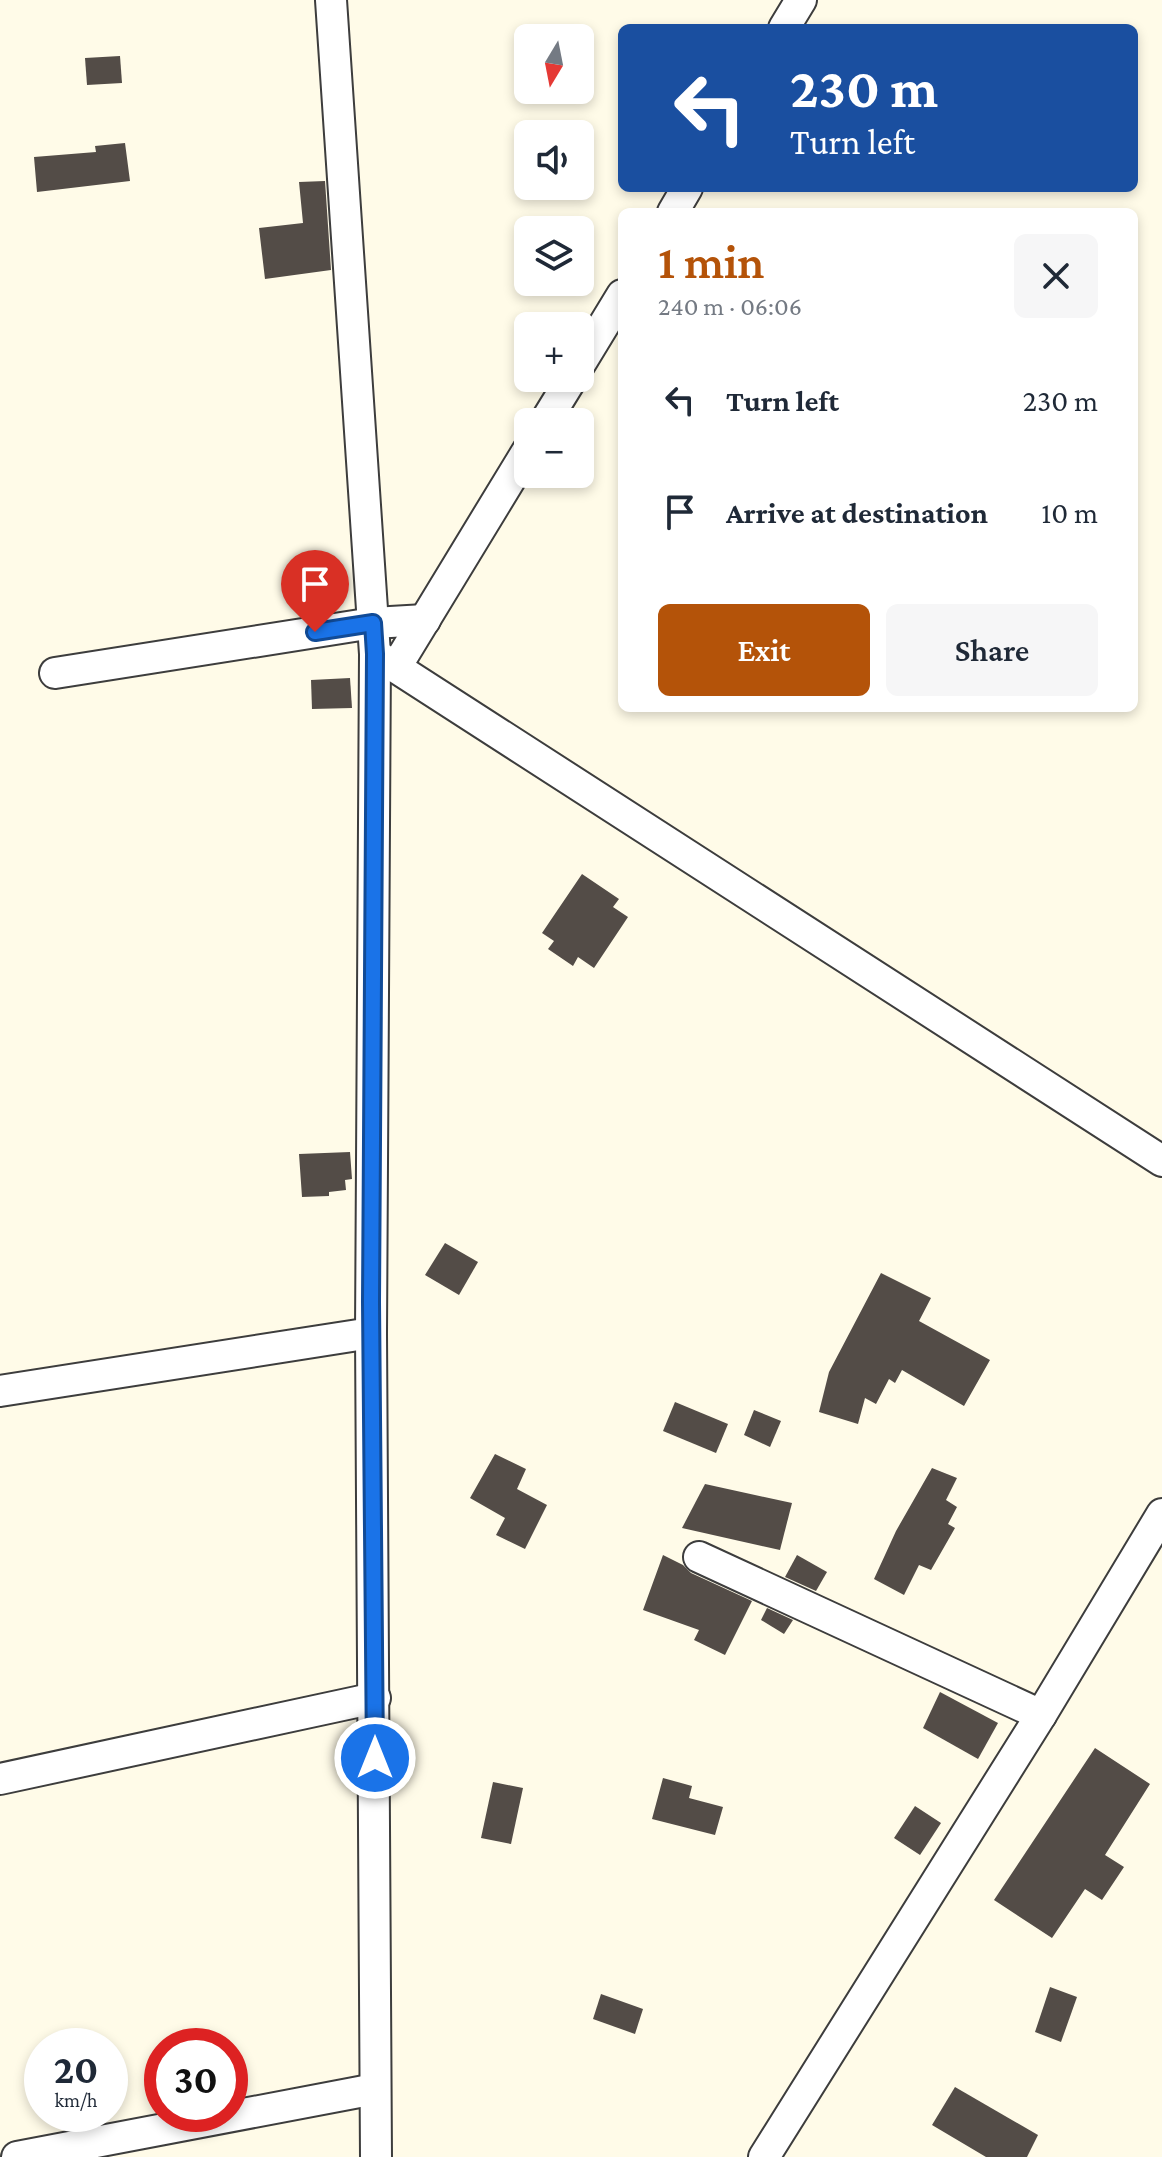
<!DOCTYPE html>
<meta charset="utf-8">
<style>
body{margin:0;font-family:"Crimson Pro",serif;background:#f6f6f7;color:#1f2937;height:100vh;display:flex;flex-direction:column;font-size:30px;white-space:nowrap}
*{box-sizing:border-box;margin:0}
p{font-size:26px;color:#747a83}
.icon{flex:none;width:44px;height:44px;fill:none;stroke:currentColor;stroke-width:2;stroke-linecap:round;stroke-linejoin:round}
.map{position:relative;flex:1;overflow:hidden}
.details{position:absolute;left:618px;top:208px;width:520px;height:504px;display:flex;flex-direction:column;background:#fff;border-radius:12px;box-shadow:0 4px 12px #0003}
.details>*{flex:none}
.banner{position:absolute;left:618px;top:24px;width:520px;height:168px;border-radius:12px;box-shadow:0 4px 12px #0003;background:#1a4fa0;color:#fff;overflow:hidden}
.needle{width:52px;rotate:190deg}
.tools{position:absolute;left:514px;top:24px;display:grid;gap:16px}
.tools a{display:grid;place-items:center;width:80px;height:80px;border-radius:12px;background:#fff;box-shadow:0 4px 12px #0003;font-size:40px}
.speed{position:absolute;left:24px;top:2028px;display:flex;gap:16px;font-size:40px;font-weight:700;text-align:center}
.speed>*{display:grid;place-content:center;width:104px;height:104px;border-radius:50%;background:#fff;box-shadow:0 4px 12px #0003;line-height:1}
.speed small{font-size:20px;font-weight:400}
.speed .limit{border:12px solid #d22;background:#fff;color:#111}
.pin{position:absolute;display:grid;place-items:center;width:68px;height:68px;color:#fff;margin:-82px -34px;border-radius:50% 50% 50% 0;rotate:-45deg;box-shadow:0 0 8px #0007}
.pin .icon{rotate:45deg}
.me{position:absolute;width:88px;margin:-44px;rotate:0deg;stroke-linejoin:round;filter:drop-shadow(0 0 6px #0008)}
.turn{display:flex;align-items:center;gap:28px;height:168px;padding:0 40px;font-size:36px}
.turn .icon{width:104px;height:104px;stroke-width:2.5}
.turn b{display:block;font-size:56px;line-height:68px}
.round{display:grid;place-items:center;flex:none;width:84px;height:84px;border-radius:12px;background:#f6f6f7}
.head{display:flex;align-items:center;justify-content:space-between;height:136px;padding:0 40px}
h1{font-size:48px;font-weight:600;line-height:60px;color:#b45309}
.primary-button{display:flex;gap:16px;margin-top:auto;padding:16px 40px}
.primary-button a{flex:1;height:92px;border-radius:12px;background:#b45309;color:#fff;font-size:32px;font-weight:600;line-height:92px;text-align:center}
.primary-button a+a{background:#f6f6f7;color:#1f2937}
ul{padding:0;list-style:none}
li{display:flex;align-items:center;gap:24px;height:112px;padding:0 40px}
li div{flex:1}
li b{display:block;font-size:30px}
li em{font-style:normal}
.map>svg:first-child{display:block}
</style>
<div class="map">
<svg width="1162" height="2157" viewBox="0 0 1162 2157">
<rect width="100%" height="100%" fill="#fffbe8"/>
<g fill="#534c47">
<polygon points="120,56 122,83 87,85 85,58"/>
<polygon points="125,143 130,181 37,192 34,157 96,152 95,146"/>
<polygon points="325,181 331,270 265,279 259,228 303,223 299,182"/>
<polygon points="350,678 352,708 312,709 311,680"/>
<polygon points="582,874 619,899 613,907 628,917 594,968 578,957 573,966 548,949 554,941 542,933"/>
<polygon points="350,1152 352,1179 345,1180 346,1190 329,1192 329,1196 302,1197 299,1154"/>
<polygon points="445,1243 478,1262 459,1295 425,1275"/>
<polygon points="881,1273 931,1298 919,1321 990,1360 964,1406 902,1370 895,1383 889,1379 876,1404 865,1398 858,1424 819,1412 829,1372"/>
<polygon points="675,1402 728,1424 716,1453 663,1431"/>
<polygon points="754,1410 781,1421 770,1447 744,1435"/>
<polygon points="495,1454 526,1469 517,1489 547,1505 525,1549 496,1535 505,1518 470,1498"/>
<polygon points="932,1468 957,1478 946,1500 957,1507 948,1524 955,1528 931,1570 919,1565 904,1595 874,1579 896,1531"/>
<polygon points="705,1484 792,1503 780,1550 682,1528"/>
<polygon points="663,1555 683,1565 691,1573 752,1601 725,1655 694,1640 699,1630 643,1610"/>
<polygon points="797,1555 827,1572 816,1591 785,1577"/>
<polygon points="767,1608 793,1620 784,1634 761,1620"/>
<polygon points="940,1692 998,1723 978,1759 923,1728"/>
<polygon points="1095,1748 1150,1784 1105,1855 1124,1867 1102,1900 1085,1889 1052,1938 994,1900"/>
<polygon points="663,1778 692,1786 689,1798 723,1807 715,1835 652,1819"/>
<polygon points="493,1782 523,1788 511,1844 481,1838"/>
<polygon points="915,1806 941,1823 920,1855 894,1838"/>
<polygon points="1050,1987 1077,1997 1061,2042 1035,2032"/>
<polygon points="601,1994 643,2009 635,2034 593,2019"/>
<polygon points="955,2087 1038,2135 1027,2157 986,2157 932,2125"/>
</g>
<g fill="none" stroke-linecap="round" stroke-linejoin="round">
<defs>
<g id="street">
<polyline points="331,0 375,654 371,1333 376,2157"/>
<polyline points="784,28 801,0"/>
<polyline points="673,212 687,188"/>
<polyline points="580,364 622,295"/>
<polyline points="545,422 572,378"/>
<polyline points="375,654 1162,1161"/>
<polyline points="396,667 528,450"/>
<polyline points="55,673 373,623 425,620"/>
<polyline points="0,1391 371,1333"/>
<polyline points="699,1557 1041,1715"/>
<polyline points="0,1779 375,1698"/>
<polyline points="17,2157 375,2089"/>
<polyline points="764,2157 1041,1715 1162,1514"/>
</g>
</defs>
<use href="#street" stroke="#3d3d3d" stroke-width="34"/>
<use href="#street" stroke="#fff" stroke-width="30"/>
</g>
<g fill="none" stroke-linecap="round" stroke-linejoin="round">
<defs>
<polyline id="route" points="315,632 373,623 375,654 371,1302 375,1758"/>
</defs>
<use href="#route" stroke="#114b97" stroke-width="20"/>
<use href="#route" stroke="#1a73e8" stroke-width="14"/>
</g>
</svg>
<div class="tools">
<a><svg class="needle" viewBox="-14 -14 28 28"><path d="M0-13l5 13h-10z" fill="#e53935"/><path d="M0 13l5-13h-10z" fill="#747a83"/></svg></a>
<a><svg class="icon" aria-label="sound" viewBox="0 0 24 24"><path d="M4 9h4l5-4v14l-5-4H4zM17 9q2 3 0 6"/></svg></a>
<a><svg class="icon" aria-label="layers" viewBox="0 0 24 24"><path d="M12 4l9 5-9 5-9-5zM3 14l9 5 9-5"/></svg></a>
<a>+</a>
<a>−</a>
</div>
<div class="speed"><div>20<small>km/h</small></div><div class="limit">30</div></div>
<div class="pin" style="left:315px;top:632px;background:#d93025"><svg class="icon" aria-label="arrive" viewBox="0 0 24 24"><path d="M6 21V4h12l-3 4 3 4H6"/></svg></div>
<svg class="me" style="left:375px;top:1758px" viewBox="-20 -20 40 40"><circle r="17" fill="#1a73e8" stroke="#fff" stroke-width="3"/><path d="M0-11L8 9 0 5-8 9z" fill="#fff"/></svg>
<div class="banner">
<div class="turn"><svg class="icon" aria-label="left" viewBox="0 0 24 24"><path d="M17 20v-9H6M10 6l-5 5 5 5"/></svg><div><b>230 m</b>Turn left</div></div>
</div>
<section class="details">
<div class="head"><div><h1>1 min</h1><p>240 m · 06:06</p></div><a class="round"><svg class="icon" aria-label="close" viewBox="0 0 24 24"><path d="M6 6l12 12M18 6L6 18"/></svg></a></div>
<ul>
<li><svg class="icon" aria-label="left" viewBox="0 0 24 24"><path d="M17 20v-9H6M10 6l-5 5 5 5"/></svg><div><b>Turn left</b></div><em>230 m</em></li>
<li><svg class="icon" aria-label="arrive" viewBox="0 0 24 24"><path d="M6 21V4h12l-3 4 3 4H6"/></svg><div><b>Arrive at destination</b></div><em>10 m</em></li>
</ul>
<div class="primary-button"><a>Exit</a><a>Share</a></div>
</section>
</div>
